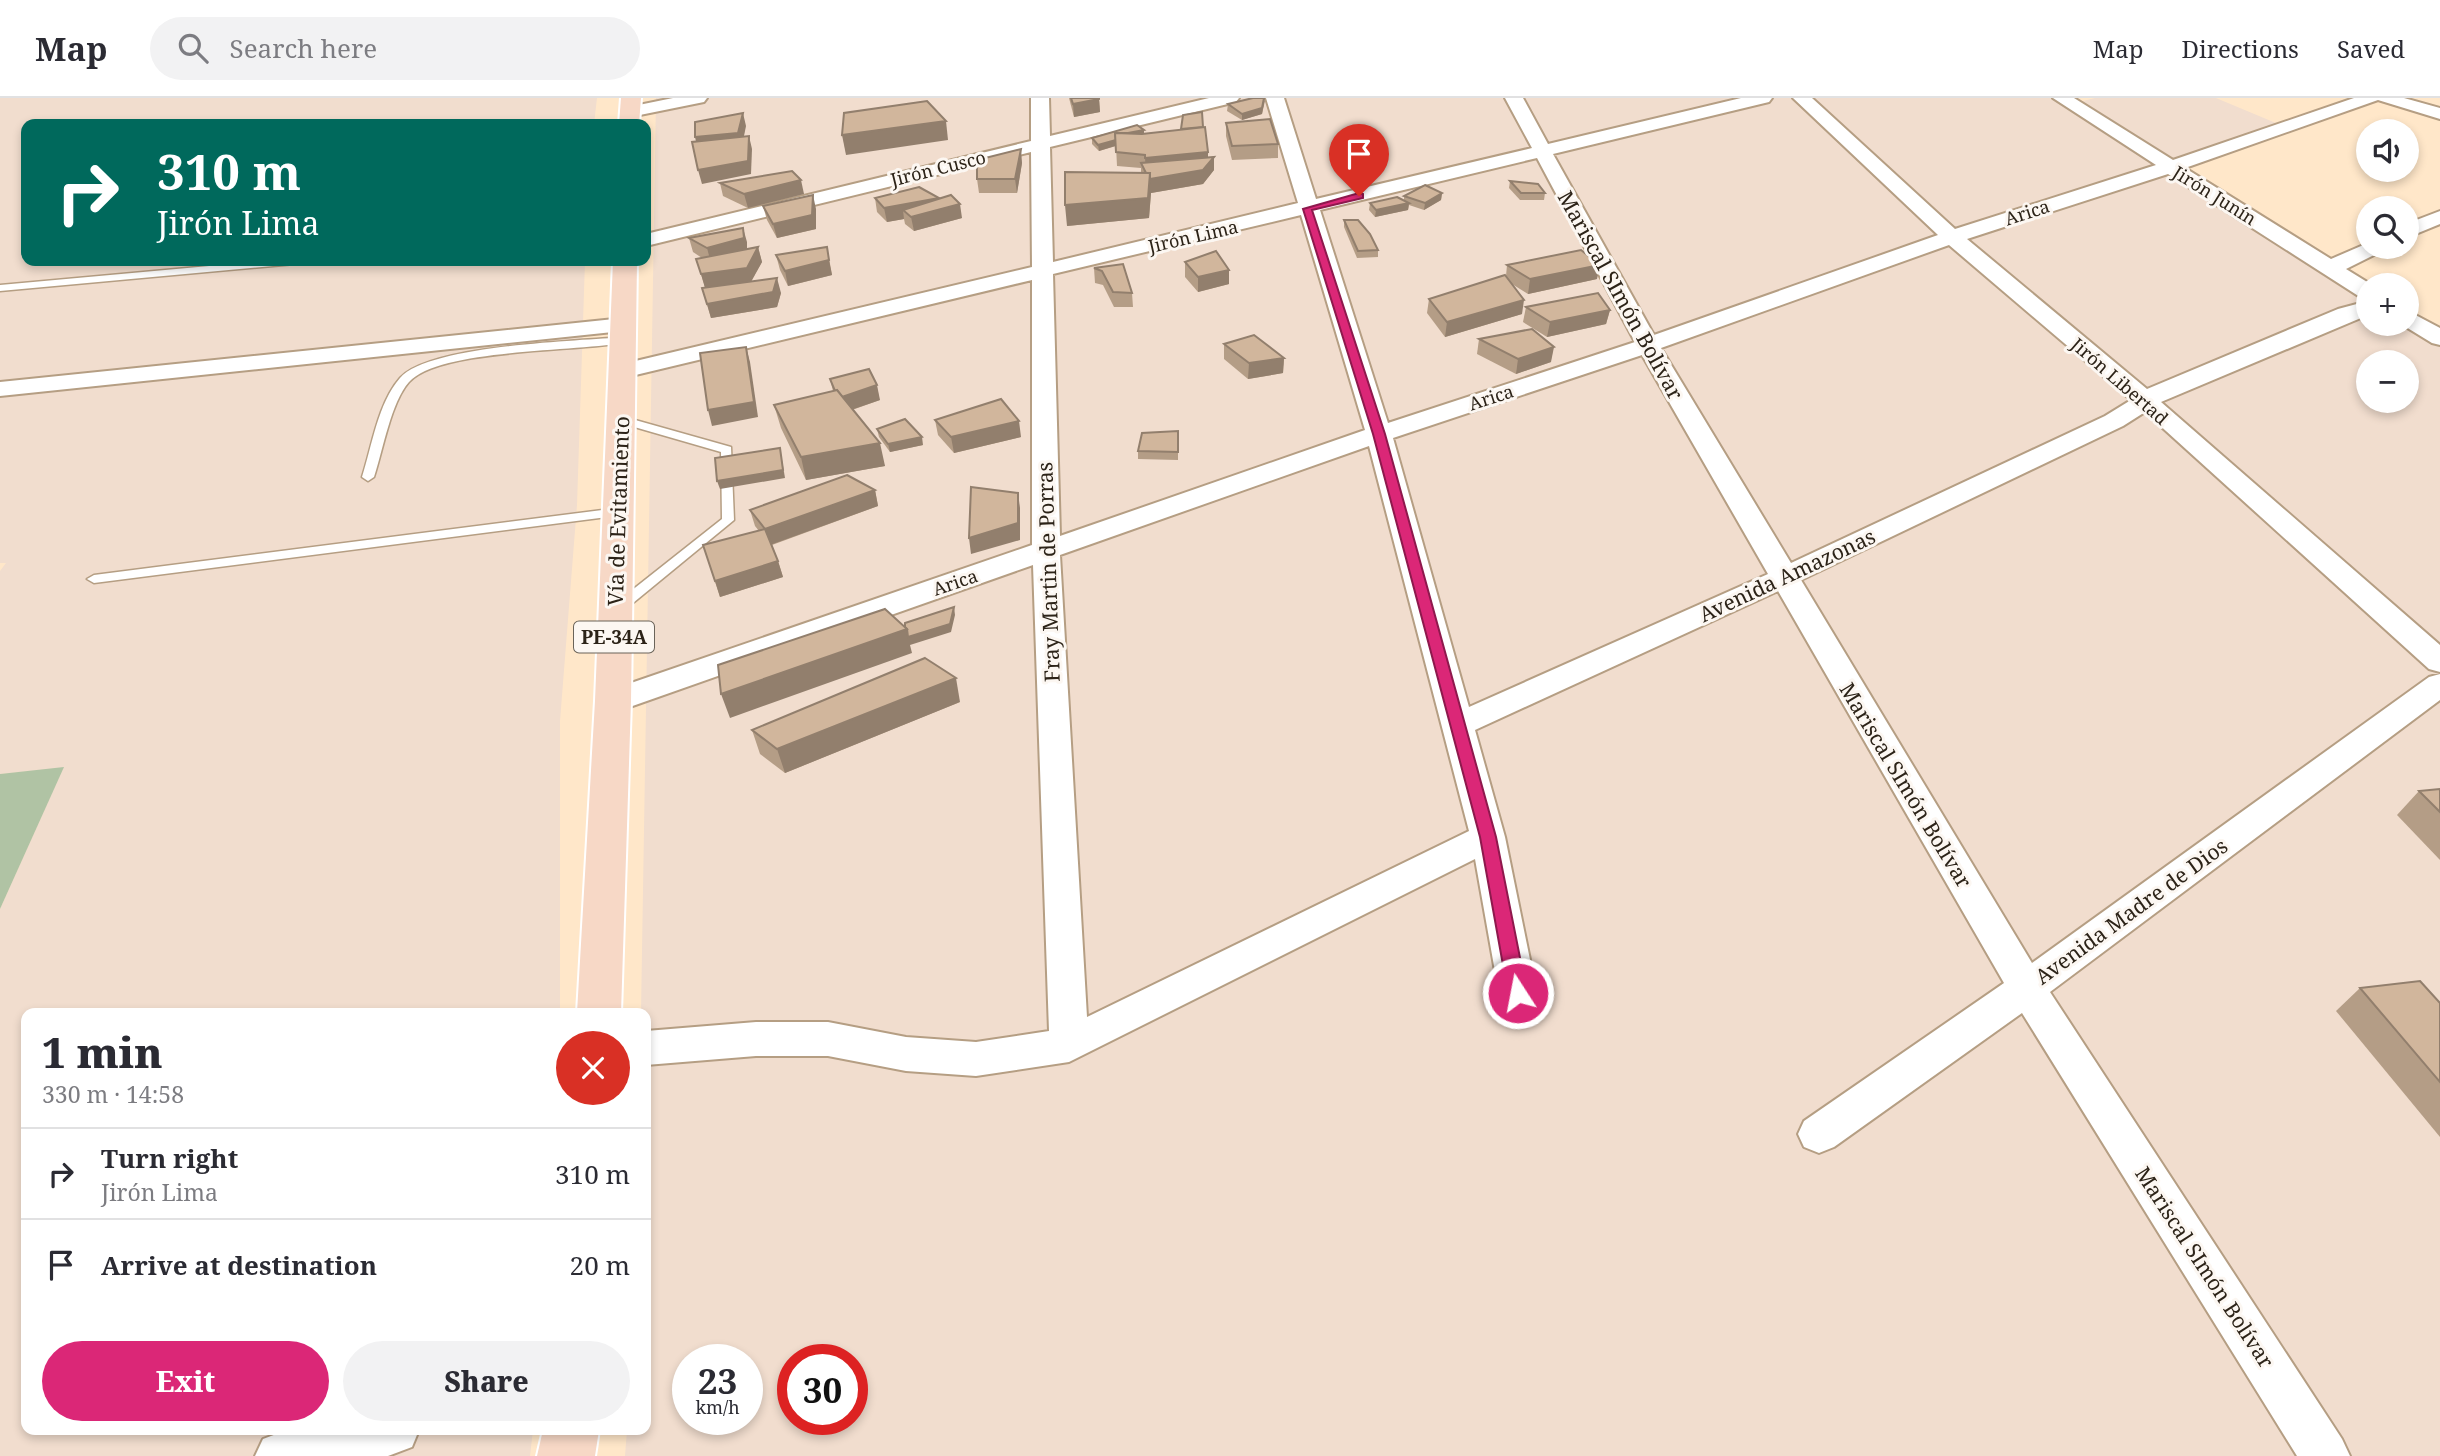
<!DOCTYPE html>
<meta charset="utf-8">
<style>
body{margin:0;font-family:"Noto Serif",serif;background:#f2f2f3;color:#2b2b33;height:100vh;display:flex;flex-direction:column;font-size:26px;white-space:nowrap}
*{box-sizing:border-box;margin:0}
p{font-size:23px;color:#7c7c81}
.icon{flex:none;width:38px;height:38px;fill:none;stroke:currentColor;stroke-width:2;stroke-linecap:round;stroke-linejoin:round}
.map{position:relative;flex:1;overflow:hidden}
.panel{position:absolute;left:21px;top:910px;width:630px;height:427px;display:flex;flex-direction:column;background:#fff;border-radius:14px;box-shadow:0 4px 10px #0003}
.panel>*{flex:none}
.guide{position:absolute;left:21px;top:21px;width:630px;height:147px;border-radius:14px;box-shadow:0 4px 10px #0003;background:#00695c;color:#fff;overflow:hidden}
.buttons{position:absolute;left:2356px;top:21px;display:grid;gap:14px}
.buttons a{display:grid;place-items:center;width:63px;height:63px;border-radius:50%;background:#fff;box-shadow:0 4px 10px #0003;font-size:35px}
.speed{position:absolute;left:672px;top:1246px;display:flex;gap:14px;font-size:35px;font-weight:700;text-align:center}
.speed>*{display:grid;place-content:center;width:91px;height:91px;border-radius:50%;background:#fff;box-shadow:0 4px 10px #0003;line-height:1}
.speed small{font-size:18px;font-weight:400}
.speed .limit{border:10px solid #d22;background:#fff;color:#111}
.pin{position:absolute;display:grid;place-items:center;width:60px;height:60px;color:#fff;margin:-72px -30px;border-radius:50% 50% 50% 0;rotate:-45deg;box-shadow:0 0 7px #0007}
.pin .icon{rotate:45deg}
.me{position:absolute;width:77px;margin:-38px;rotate:349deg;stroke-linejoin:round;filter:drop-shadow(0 0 5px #0008)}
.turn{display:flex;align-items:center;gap:24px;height:147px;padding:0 21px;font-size:32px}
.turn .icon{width:91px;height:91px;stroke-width:2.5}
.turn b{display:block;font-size:49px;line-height:60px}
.round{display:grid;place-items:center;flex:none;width:74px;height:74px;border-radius:37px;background:#f2f2f3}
.summary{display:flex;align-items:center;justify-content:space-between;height:119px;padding:0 21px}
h1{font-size:42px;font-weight:800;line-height:52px}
.primary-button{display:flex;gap:14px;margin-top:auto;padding:14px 21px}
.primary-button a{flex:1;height:80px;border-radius:42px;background:#db2777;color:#fff;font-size:28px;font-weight:800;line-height:80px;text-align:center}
.primary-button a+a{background:#f2f2f3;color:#2b2b33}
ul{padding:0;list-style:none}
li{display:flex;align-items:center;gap:21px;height:91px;padding:0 21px;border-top:2px solid #e1e1e2}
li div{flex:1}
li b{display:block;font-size:26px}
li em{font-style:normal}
header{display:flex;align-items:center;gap:42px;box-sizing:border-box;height:98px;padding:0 35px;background:#fff;border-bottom:2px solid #e1e1e2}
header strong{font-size:33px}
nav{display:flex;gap:38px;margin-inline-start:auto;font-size:24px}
.search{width:490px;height:63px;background:#f2f2f3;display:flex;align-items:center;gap:18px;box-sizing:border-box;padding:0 24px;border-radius:38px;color:#7c7c81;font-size:26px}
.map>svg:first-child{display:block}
</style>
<header>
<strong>Map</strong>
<div class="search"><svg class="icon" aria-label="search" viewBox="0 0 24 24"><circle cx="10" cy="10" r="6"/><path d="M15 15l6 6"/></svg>Search here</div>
<nav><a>Map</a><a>Directions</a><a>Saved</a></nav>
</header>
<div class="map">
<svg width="2440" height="1358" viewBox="0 0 2440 1358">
<rect width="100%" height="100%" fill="#ffe7c9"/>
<g fill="#f1ddce" fill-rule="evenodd">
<polygon points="0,0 597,0 594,26 26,26 26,163 585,163 577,407 560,623 560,915 26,915 26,1332 533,1332 530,1358 0,1358 0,811 63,670 0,676 0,473 6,465 0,465"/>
<path d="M656,0h1394l13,8 32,-8h121l67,28 -124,39 209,134v25h38l34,19v1113h-1815l2,-26h19v-417h-5zM2368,264h38v39h-38zM688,1262h59v59h-59zM793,1262h59v59h-59z"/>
</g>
<polygon fill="#b0c3a4" points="64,669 0,811 0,676"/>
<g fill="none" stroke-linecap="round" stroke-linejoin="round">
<defs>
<g id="service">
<polygon points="265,163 300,163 295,166 0,193 0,187"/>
<path d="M624,239l4,1v4c-47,10 -188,6 -219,40 -18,20 -26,68 -35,95l-6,4 -6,-4c10,-31 16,-74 38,-99 29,-33 178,-37 224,-41z"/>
<polygon points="621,318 731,349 734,422 622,514 617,515 610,511 612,508 722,421 721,354 617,324 615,322"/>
<polygon points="618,410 624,414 623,417 94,485 87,481 94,477"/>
</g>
<g id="minor">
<polygon points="673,0 707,0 704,4 630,19 621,14 624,10"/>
<path d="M1031,0h18l1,38 159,-38h30l-3,4 -186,45 3,115 245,-59 -32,-105h18l32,101 216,-51 -27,-50h18l25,46 193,-46h31l-3,4 -216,52 101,181 284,-100 -145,-137h19l143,131 201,-64 -103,-67h21l99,62 181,-62h50l36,10v11l-62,-19 -193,68 146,91 37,-16v4h17l-3,4 -36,18 26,16h-4v13l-8,-1 -192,-123 -201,65 180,150 191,-80 30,-8v14l-207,87 279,243v27l-11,-3 -284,-257 -22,14 -322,154 231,383 397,-286 11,-3v26l-390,292 292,447 8,17h-53l-275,-443 -188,134 -15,6 -15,-6 -6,-13 6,-13 200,-138 -226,-392 -303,139 30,107 32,157 -5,11 -14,5 -14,-5 -5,-11 -24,-135 -406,203 -93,14 -70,-5 -78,-15h-72l-110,9v-34l110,-9h72l78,15 70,5 73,-11 -16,-466 -409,144 -11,3 -11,-3 -5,-8 5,-8 430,-148v-265l-409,98 -8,-2 -4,-5 4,-5 8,-2 409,-97 -1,-115 -385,94v-12l385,-93zM1537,60l98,184 -247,81 -68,-213zM1301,117l64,215 -305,106 -7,-262zM1949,147l182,155 -26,16 -314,147 -130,-215zM1642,257l126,219 -299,133 -76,-269zM1369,348l100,385 -382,186 -27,-462z"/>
<polygon points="2440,113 2440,126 2406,140 2406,126"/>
<polygon points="2406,212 2440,230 2440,247 2432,245 2401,226 2406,226"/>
<polygon points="624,220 632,222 635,227 632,232 0,298 0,284"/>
<polygon points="287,1332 419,1332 412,1349 388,1358 255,1358 263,1341"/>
</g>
<g id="trunk">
<polygon points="621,0 641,0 639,26 619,26"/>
<polygon points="613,163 637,163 631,603 621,915 577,915 595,603"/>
<polygon points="543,1332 599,1332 595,1358 537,1358"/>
</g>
</defs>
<use href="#service" stroke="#b59e83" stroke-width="3"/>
<use href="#minor" stroke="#b59e83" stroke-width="4"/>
<use href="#trunk" stroke="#fff" stroke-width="4"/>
<use href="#service" fill="#fff" fill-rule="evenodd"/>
<use href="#minor" fill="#fff" fill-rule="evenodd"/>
<use href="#trunk" fill="#f7d8c6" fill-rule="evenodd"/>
</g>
<g fill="#b49d86">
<polygon points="1069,0 1099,0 1100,14 1074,19"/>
<polygon points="1265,3 1262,16 1242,22 1227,13 1228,6"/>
<polygon points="1226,25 1278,46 1278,60 1232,62 1226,38"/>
<polygon points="1203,29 1208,54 1208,59 1214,72 1203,86 1151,95 1149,120 1067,128 1141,75 1141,70 1117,68 1116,48 1099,53 1092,46 1092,40 1144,36"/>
<polygon points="1022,65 1017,95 979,95 977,81"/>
<polygon points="1510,83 1545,95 1544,102 1520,102 1509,90"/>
<polygon points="720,85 804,96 748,110 723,98"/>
<polygon points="1442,95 1441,102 1424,112 1409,107 1408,112 1375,119 1369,112 1370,105 1404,103 1404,98"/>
<polygon points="875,100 939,100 939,101 962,120 914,133 905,126 904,121 887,124 877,114"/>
<polygon points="763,108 816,111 816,131 777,140 767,122"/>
<polygon points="1344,122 1378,152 1378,159 1357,160 1344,129"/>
<polygon points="689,140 747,144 747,151 758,149 762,164 751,183 781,195 777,209 711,220 702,190 705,189 696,161 702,160 693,154"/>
<polygon points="827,149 832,177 788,188 780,172 776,157"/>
<polygon points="1185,164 1229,186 1198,194 1185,179"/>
<polygon points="1123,166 1132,195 1133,209 1114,209 1103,187 1095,185 1094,170"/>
<polygon points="1507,167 1597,181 1528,196 1512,186 1522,216 1445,239 1427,215 1429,201 1506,178"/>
<polygon points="1526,209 1610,212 1606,226 1547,239 1523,224"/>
<polygon points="1479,241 1551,264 1516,276 1477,256"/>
<polygon points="1224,246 1284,260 1283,275 1248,281 1224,261"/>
<polygon points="830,281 880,302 852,312 885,368 806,382 781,330 774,307 833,293"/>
<polygon points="935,322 1021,339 954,355 938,337"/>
<polygon points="877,331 923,347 890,354 879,339"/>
<polygon points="1178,333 1178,362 1138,361 1138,353"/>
<polygon points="875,392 878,408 772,447 778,463 783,479 720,499 703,447 759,433 755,428 750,412"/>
<polygon points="960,604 785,675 760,656 752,632"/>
<polygon points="2440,691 2440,762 2397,717 2419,693"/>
<polygon points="2360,890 2440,905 2440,1039 2336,913"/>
</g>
<g fill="#927f6d">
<polygon points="1265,0 1262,16 1242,22 1242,16"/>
<polygon points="1099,1 1100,14 1074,19 1073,6"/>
<polygon points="743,15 746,28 742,48 698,52 695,39"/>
<polygon points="946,23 948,42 846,57 842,37"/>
<polygon points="1144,32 1144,39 1099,53 1098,47 1128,35"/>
<polygon points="749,38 752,51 751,76 702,86 698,72"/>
<polygon points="1021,51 1022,65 1017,95 1015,81"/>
<polygon points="1208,54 1208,65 1214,59 1214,72 1203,86 1151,95 1149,120 1067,128 1065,107 1148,100 1145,60"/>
<polygon points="801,82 804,96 748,110 744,96"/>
<polygon points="1442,95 1441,102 1424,112 1425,105"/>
<polygon points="813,97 816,111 816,131 777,140 773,126"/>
<polygon points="939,100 941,111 960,106 962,120 914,133 911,119 903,112 904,121 887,124 884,110"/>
<polygon points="1409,105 1408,112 1375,119 1376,112"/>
<polygon points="743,130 747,144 747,154 711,165 707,150"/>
<polygon points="758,149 762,164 751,184 705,190 701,176"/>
<polygon points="829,162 832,177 788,188 785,173"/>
<polygon points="1600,167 1597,181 1528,196 1530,181"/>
<polygon points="1229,172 1229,186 1198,194 1198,179"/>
<polygon points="777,180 781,195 777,209 711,220 707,206"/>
<polygon points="1524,202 1522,216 1445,239 1447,224"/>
<polygon points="1610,212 1606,226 1547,239 1550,224"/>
<polygon points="746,249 750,264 758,319 712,328 708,312"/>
<polygon points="1554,249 1551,264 1516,276 1518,261"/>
<polygon points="1284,260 1283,275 1248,281 1249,265"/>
<polygon points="877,287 880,302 842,315 838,300"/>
<polygon points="1019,323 1021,339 954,355 951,339"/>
<polygon points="922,339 923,347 890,354 888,346"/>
<polygon points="880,345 885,368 806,382 801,359"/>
<polygon points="780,350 785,380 720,391 717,383"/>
<polygon points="875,392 878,408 770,447 765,431"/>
<polygon points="1018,395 1020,410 1020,442 971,456 969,440"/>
<polygon points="778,463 783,479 720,499 715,483"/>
<polygon points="954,509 955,517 951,534 910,547 912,555 730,620 721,596 907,531"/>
<polygon points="956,580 960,604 785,675 777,651"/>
</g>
<g fill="#d1b69c" stroke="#927f6d" stroke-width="2">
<polygon points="1071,0 1099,0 1099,1 1073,6"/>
<polygon points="1253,0 1264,0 1262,10 1242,16 1228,6"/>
<polygon points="927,3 946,23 842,37 844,15"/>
<polygon points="1202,14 1203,29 1181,31 1183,17"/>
<polygon points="743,15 738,35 695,39 695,24"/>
<polygon points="1270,21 1278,46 1232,48 1226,25"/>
<polygon points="1137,27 1144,32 1128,35 1115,35 1116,42 1098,47 1092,40"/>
<polygon points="1205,29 1208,54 1145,60 1145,57 1116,54 1115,35 1142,36"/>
<polygon points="749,38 748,63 698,72 692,44"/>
<polygon points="1021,51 1015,81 977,81 977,62"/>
<polygon points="1214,59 1203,72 1150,81 1150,75 1146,75 1141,65"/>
<polygon points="792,73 801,82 744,96 720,85"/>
<polygon points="1065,74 1150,75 1148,100 1065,107"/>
<polygon points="1510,83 1538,86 1545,95 1521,95"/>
<polygon points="1425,87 1442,95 1425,105 1404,98"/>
<polygon points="919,89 939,100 884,110 875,100"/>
<polygon points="813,97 812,117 773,126 763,108"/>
<polygon points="951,97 960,106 911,119 903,112"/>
<polygon points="1397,99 1409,105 1376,112 1370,105"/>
<polygon points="1344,122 1358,122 1370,136 1378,152 1358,153"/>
<polygon points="743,130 744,140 707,150 689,140"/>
<polygon points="758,149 747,170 701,176 696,161"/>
<polygon points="827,149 829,162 785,173 776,157"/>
<polygon points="1581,152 1600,167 1530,181 1507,167"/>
<polygon points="1216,153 1229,172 1198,179 1185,164"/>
<polygon points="1123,166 1132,195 1113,194 1102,173 1094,170"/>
<polygon points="1505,177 1524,202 1447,224 1429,201"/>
<polygon points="777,180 773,194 707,206 702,190"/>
<polygon points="1598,195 1610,212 1550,224 1526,209"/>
<polygon points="1532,231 1554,249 1518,261 1479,241"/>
<polygon points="1254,237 1284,260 1249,265 1224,246"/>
<polygon points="746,249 754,304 708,312 700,255"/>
<polygon points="869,271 877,287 842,299 837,292 835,293 830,281"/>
<polygon points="837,292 880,345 801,359 774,307"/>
<polygon points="1001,301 1019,323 951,339 935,322"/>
<polygon points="905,321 922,339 888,346 877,331"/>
<polygon points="1178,333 1178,354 1138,353 1142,335"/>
<polygon points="780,350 783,372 717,383 715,360"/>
<polygon points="847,377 875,392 765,431 750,412"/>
<polygon points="971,389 1018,395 1018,425 969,440"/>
<polygon points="765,431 778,463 715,483 703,447"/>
<polygon points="954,509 950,526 908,539 907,531 905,529 905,525"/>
<polygon points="885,511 907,531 721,596 718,567"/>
<polygon points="925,560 956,580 777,651 752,632"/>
<polygon points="2440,691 2440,714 2419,693"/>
<polygon points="2420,883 2440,905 2440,984 2360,890"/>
</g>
<polygon fill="#db2777" stroke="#8e194d" stroke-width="2" points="1359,95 1363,96 1363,100 1312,112 1385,336 1496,739 1527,895 1524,901 1518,903 1511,901 1508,895 1480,739 1373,336 1303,111"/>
<g text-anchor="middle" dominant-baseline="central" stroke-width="6" stroke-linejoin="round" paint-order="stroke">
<g font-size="18" fill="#2c2318" stroke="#fcf7f2">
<text transform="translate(938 70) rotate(-14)">Jirón Cusco</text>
<text transform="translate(2215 97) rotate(32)">Jirón Junín</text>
<text transform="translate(2027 114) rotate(-18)">Arica</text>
<text transform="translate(1193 138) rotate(-13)">Jirón Lima</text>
<text transform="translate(2120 283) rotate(41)">Jirón Libertad</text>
<text transform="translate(1491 299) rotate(-18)">Arica</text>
<text transform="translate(955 484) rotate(-19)">Arica</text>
</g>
<rect fill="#fcf7f2" stroke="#6a6359" stroke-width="2" x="574" y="523.5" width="80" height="31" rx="5"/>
<g font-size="19" font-weight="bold" fill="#2c2318">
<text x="614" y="539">PE-34A</text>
</g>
<g font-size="21" fill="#2c2318" stroke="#fcf7f2">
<text transform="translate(1621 197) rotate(61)">Mariscal SImón Bolívar</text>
<text transform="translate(618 413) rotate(-88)">Vía de Evitamiento</text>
<text transform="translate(1048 474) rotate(-92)">Fray Martin de Porras</text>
<text transform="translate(1787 477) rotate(-25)">Avenida Amazonas</text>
<text transform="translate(1906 687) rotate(59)">Mariscal SImón Bolívar</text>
<text transform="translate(2131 813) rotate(-36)">Avenida Madre de Dios</text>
<text transform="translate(2205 1169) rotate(57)">Mariscal SImón Bolívar</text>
</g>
</g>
</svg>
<div class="buttons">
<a><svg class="icon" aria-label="sound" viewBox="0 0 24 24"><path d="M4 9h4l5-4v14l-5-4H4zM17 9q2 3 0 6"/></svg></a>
<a><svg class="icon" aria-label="search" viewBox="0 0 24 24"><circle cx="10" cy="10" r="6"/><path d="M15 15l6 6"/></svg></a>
<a>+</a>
<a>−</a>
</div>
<div class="speed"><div>23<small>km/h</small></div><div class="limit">30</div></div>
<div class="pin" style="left:1359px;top:98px;background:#d93025"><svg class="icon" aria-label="arrive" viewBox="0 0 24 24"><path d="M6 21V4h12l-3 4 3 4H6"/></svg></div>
<svg class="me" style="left:1518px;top:895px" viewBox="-20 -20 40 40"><circle r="17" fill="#db2777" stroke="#fff" stroke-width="3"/><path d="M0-11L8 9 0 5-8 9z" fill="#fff"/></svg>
<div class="guide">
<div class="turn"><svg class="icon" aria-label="right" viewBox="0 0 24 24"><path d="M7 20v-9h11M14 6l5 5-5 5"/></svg><div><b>310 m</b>Jirón Lima</div></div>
</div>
<section class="panel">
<div class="summary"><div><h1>1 min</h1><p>330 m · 14:58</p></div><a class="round" style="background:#d93025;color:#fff"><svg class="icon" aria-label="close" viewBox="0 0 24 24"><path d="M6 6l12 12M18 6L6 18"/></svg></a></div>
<ul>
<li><svg class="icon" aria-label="right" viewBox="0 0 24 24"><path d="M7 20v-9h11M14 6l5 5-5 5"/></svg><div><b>Turn right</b><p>Jirón Lima</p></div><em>310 m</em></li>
<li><svg class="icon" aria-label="arrive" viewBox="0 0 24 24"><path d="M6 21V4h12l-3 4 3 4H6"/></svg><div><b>Arrive at destination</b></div><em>20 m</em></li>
</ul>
<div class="primary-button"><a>Exit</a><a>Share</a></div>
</section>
</div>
